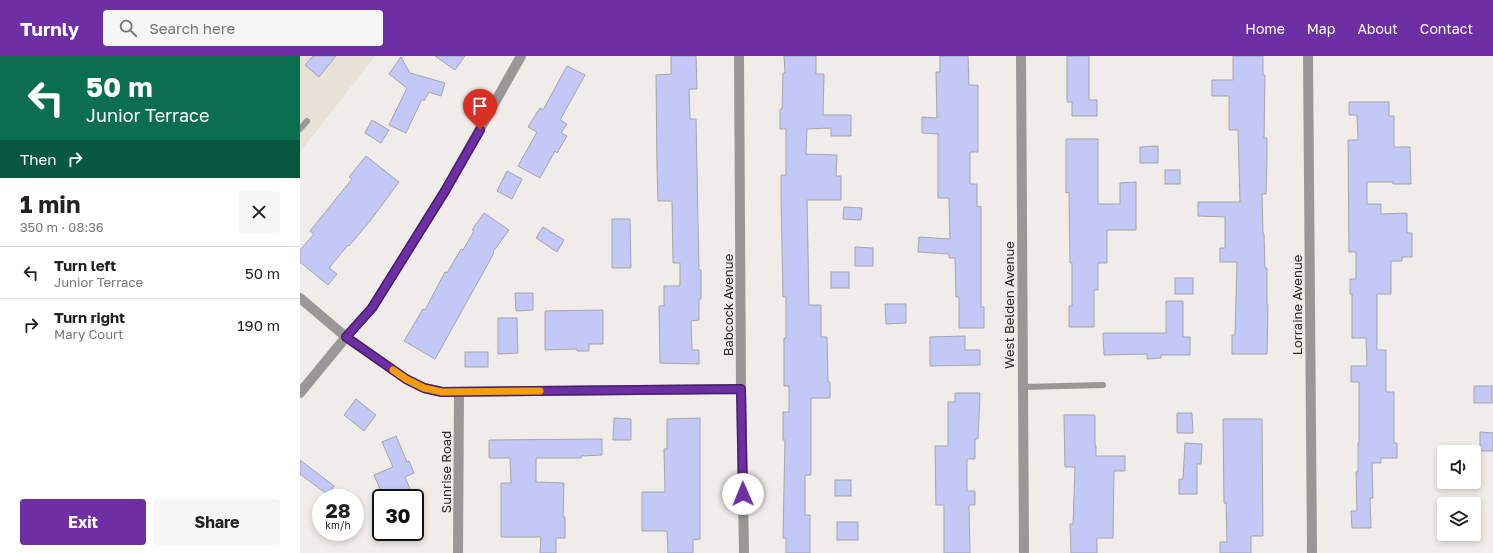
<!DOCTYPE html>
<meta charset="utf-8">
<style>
body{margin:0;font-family:"Golos Text",sans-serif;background:#f6f6f6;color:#222;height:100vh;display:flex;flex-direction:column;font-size:15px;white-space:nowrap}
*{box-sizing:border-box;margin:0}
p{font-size:13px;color:#767676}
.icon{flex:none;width:22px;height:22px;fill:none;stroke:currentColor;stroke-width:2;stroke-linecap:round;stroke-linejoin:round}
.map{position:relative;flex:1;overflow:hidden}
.side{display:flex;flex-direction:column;background:#fff;width:300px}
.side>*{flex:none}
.guide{background:#0b6e4f;color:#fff;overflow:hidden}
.controls{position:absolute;left:1137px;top:389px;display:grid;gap:8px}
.controls a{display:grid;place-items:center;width:44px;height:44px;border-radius:4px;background:#fff;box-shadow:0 2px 6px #0003;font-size:20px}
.speed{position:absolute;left:12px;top:433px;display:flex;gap:8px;font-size:20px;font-weight:700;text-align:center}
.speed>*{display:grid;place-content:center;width:52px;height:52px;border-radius:50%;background:#fff;box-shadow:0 2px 6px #0003;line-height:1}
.speed small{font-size:10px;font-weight:400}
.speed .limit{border:2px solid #111;border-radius:6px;background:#fff;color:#111}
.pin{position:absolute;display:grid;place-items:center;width:34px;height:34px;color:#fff;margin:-41px -17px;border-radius:50% 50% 50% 0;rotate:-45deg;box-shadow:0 0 4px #0007}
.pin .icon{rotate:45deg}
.me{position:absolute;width:44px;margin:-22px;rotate:359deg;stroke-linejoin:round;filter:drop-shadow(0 0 3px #0008)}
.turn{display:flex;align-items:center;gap:14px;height:84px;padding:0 20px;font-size:18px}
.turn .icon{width:52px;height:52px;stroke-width:2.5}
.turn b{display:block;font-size:28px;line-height:34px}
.then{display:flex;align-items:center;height:38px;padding:0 20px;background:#0003;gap:8px;font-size:15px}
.round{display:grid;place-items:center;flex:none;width:42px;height:42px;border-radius:4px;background:#f6f6f6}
.head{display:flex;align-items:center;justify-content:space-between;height:68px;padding:0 20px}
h1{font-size:24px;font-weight:700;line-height:30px}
.action{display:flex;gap:8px;margin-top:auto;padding:8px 20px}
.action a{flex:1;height:46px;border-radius:4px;background:#6e2fa4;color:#fff;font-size:16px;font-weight:700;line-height:46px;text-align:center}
.action a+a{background:#f6f6f6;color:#222}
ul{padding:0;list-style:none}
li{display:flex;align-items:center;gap:12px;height:52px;padding:0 20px;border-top:1px solid #e0e0e0}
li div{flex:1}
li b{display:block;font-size:15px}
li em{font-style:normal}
header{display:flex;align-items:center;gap:24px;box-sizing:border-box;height:56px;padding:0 20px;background:#6e2fa4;color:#fff}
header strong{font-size:19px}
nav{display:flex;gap:22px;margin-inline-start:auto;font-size:14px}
.search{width:280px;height:36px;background:#f6f6f6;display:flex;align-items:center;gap:10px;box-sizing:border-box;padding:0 14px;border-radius:4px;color:#767676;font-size:15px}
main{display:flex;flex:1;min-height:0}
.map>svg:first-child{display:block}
</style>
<header>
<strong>Turnly</strong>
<div class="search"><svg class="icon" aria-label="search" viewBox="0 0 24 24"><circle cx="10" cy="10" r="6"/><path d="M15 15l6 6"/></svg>Search here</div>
<nav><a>Home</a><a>Map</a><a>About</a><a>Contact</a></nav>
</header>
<main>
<section class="side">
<div class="guide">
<div class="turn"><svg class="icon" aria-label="left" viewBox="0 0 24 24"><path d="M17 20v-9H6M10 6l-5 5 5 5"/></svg><div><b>50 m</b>Junior Terrace</div></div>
<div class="then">Then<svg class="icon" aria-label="right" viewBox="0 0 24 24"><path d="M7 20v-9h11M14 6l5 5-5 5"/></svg></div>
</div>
<div class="head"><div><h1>1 min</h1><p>350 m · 08:36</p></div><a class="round"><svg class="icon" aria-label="close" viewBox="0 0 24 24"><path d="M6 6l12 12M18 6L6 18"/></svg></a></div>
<ul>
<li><svg class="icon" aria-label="left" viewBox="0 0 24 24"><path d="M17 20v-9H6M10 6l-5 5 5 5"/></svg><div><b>Turn left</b><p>Junior Terrace</p></div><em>50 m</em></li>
<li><svg class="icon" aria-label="right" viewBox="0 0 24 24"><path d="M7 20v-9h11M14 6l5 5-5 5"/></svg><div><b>Turn right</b><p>Mary Court</p></div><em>190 m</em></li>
</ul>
<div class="action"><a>Exit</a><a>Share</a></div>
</section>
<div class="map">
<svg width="1193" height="497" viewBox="0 0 1193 497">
<rect width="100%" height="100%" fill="#efece9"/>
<polygon fill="#e8e1d8" points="0,0 75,0 0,96"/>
<g fill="#c3c8f7" stroke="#a5a5a9">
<polygon points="13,0 36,0 19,21 5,9"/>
<polygon points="135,0 165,0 155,14"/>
<polygon points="371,0 396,0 397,33 389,33 390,63 396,63 399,214 401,214 401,243 399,243 399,264 391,265 392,294 399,294 399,308 360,307 359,250 364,250 364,230 380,230 380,207 373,207 372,145 358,145 357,112 356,19 371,18"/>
<polygon points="484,0 516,0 516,18 524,18 523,59 551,59 551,80 531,80 531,72 507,73 506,98 537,99 536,120 541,120 541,144 507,144 509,249 521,249 521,281 527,281 528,326 530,326 530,342 511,342 511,419 505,419 505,459 510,459 510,497 486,497 486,482 483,482 485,384 483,384 483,356 489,356 489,330 484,330 484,282 486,282 486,241 483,241 481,140 481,119 486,119 486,73 480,73 480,53 482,53 483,17 485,17"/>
<polygon points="640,0 668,0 669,29 678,29 678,96 670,96 670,128 677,128 677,151 681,150 681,251 684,251 684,272 659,272 659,241 656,241 655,202 649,202 649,198 618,196 619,181 649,183 650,182 649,142 638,142 638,78 622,77 622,61 637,62 636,16 640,16"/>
<polygon points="767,0 789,0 789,44 797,44 797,60 772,60 772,46 767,46"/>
<polygon points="933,0 963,0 963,19 965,19 964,82 967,82 967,102 966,138 962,138 963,178 964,178 965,212 967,212 967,248 968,248 967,298 932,298 932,279 935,279 937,206 920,206 920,192 925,192 925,161 898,160 898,146 940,146 938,74 929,74 929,40 912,40 912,24 933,24"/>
<polygon points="101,1 110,17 145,27 141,40 129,36 124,45 122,43 106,77 89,69 107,32 89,18"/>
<polygon points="267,10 285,19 260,64 267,68 261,77 267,80 257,97 255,95 240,122 218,110 237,76 228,71 240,52 243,54"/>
<polygon points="1049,46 1089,46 1089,60 1094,60 1094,91 1110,91 1111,128 1093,128 1093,126 1067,126 1067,148 1081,148 1081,158 1107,157 1107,177 1112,177 1112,201 1102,201 1102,205 1091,205 1091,238 1077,238 1077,294 1086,294 1086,336 1094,336 1094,387 1097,387 1097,402 1081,402 1081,407 1072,407 1073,442 1070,442 1071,472 1052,472 1051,455 1057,455 1056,416 1058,416 1058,387 1059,387 1059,326 1051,326 1051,310 1067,310 1066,282 1052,282 1052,238 1050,238 1050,223 1056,223 1056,196 1049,196 1048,84 1058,84 1057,59 1049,59"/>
<polygon points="72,64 89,74 81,87 65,77"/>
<polygon points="766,83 798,83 798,148 820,148 820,127 836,126 836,174 807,174 807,207 798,207 798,234 794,234 794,271 769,271 769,250 772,250 772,207 770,207 769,136 766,137"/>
<polygon points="858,90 858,107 840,107 840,91"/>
<polygon points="66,100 99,126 70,165 49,190 48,189 29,212 37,218 28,229 0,206 0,194 14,178 10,175 52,123 49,121"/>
<rect x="865" y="114" width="15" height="14"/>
<polygon points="207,115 222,123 212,143 197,135"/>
<polygon points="544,151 562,152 561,164 543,163"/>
<polygon points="184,157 209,174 193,196 194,197 135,303 104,285 123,253 125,254 145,216 147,217 161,193 163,194 174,175 172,174"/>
<polygon points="312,163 330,163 331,212 312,212"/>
<polygon points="243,171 264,184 257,196 236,182"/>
<polygon points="555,191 573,192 573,210 555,210"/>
<rect x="531" y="216" width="18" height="16"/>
<rect x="875" y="222" width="18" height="16"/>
<polygon points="215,237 233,237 233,254 216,255"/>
<polygon points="866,245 883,245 883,281 890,281 890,299 861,299 861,302 847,303 847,298 804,299 803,277 866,277"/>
<polygon points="585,248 606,248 606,267 586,268"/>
<polygon points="303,254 303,288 289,288 289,295 277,295 277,293 245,294 245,255"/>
<polygon points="198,262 217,262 218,297 198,298"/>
<polygon points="665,280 665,294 680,294 680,309 630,310 630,281"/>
<rect x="165" y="296" width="23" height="15"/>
<rect x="1174" y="330" width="18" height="17"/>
<polygon points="655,337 680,337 678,383 675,383 675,403 667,403 667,435 675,435 675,449 669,449 670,497 644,497 644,449 636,449 635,390 648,390 648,346 655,346"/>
<polygon points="56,343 76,359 64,375 44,359"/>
<polygon points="877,357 892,357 893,377 877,377"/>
<polygon points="764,359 795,359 795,390 796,390 796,400 825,400 825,415 814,415 813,482 797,482 797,497 771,497 770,468 773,468 775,411 765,411"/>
<polygon points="314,362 331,363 331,384 313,384"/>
<polygon points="400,362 400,483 393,484 393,497 368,497 367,475 342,475 342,436 365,436 364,393 367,393 367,363"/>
<polygon points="923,363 962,363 963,480 951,480 951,497 920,497 920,486 927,486 926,447 924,447"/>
<polygon points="1180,376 1193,377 1193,395 1180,395"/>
<polygon points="96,380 107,406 109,405 114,417 105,421 110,433 90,442 84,442 74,419 93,411 82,386"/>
<polygon points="302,383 302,399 281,400 281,402 236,402 236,426 264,427 263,461 265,461 265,482 256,482 256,497 240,497 241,481 201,481 201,427 211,427 210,402 189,402 189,384"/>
<polygon points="885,387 902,388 901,408 897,408 897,438 879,438 879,423 883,423"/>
<polygon points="0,404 34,430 28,439 0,418"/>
<rect x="535" y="424" width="16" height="16"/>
<rect x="537" y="466" width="21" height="18"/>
</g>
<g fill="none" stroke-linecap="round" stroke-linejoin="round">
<g stroke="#999797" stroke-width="6">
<polyline points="0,73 7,65"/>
<polyline points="723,331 803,329"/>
</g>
<g stroke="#999797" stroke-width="10">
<polyline points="439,0 441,333 444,497"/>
<polyline points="721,0 724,497"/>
<polyline points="1008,0 1012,497"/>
<polyline points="0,242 46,281 106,323 124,332 142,336 441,333"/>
<polyline points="0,337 46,281 72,252 145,135 221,0"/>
<polyline points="158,497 159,336"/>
</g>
</g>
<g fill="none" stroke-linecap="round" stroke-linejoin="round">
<defs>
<polyline id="route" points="180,74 145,135 72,252 46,281 106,323 124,332 142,336 441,333 443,438"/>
</defs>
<use href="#route" stroke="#481f6b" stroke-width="10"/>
<use href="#route" stroke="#6e2fa4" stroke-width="7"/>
<polyline stroke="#f59e0b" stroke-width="7" points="93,314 106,323 124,332 142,336 240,335"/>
</g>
<g text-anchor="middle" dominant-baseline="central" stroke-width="3" stroke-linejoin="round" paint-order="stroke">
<g font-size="13" fill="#2b2a29" stroke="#efece9">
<text transform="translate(428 249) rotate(-90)">Babcock Avenue</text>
<text transform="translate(709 249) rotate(-90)">West Belden Avenue</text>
<text transform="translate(997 249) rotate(-90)">Lorraine Avenue</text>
<text transform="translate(146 416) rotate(-90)">Sunrise Road</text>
</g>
</g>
</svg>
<div class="controls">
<a><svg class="icon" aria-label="sound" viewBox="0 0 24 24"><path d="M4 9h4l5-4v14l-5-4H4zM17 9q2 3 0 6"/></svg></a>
<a><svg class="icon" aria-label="layers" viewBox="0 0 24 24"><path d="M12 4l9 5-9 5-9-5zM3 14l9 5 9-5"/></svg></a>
</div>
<div class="speed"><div>28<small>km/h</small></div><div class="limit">30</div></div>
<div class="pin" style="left:180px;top:74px;background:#d93025"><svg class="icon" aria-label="arrive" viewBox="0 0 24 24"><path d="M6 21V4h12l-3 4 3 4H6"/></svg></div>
<svg class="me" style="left:443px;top:438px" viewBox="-20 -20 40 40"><circle r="19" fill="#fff"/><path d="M0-13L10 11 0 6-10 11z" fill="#6e2fa4"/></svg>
</div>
</main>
